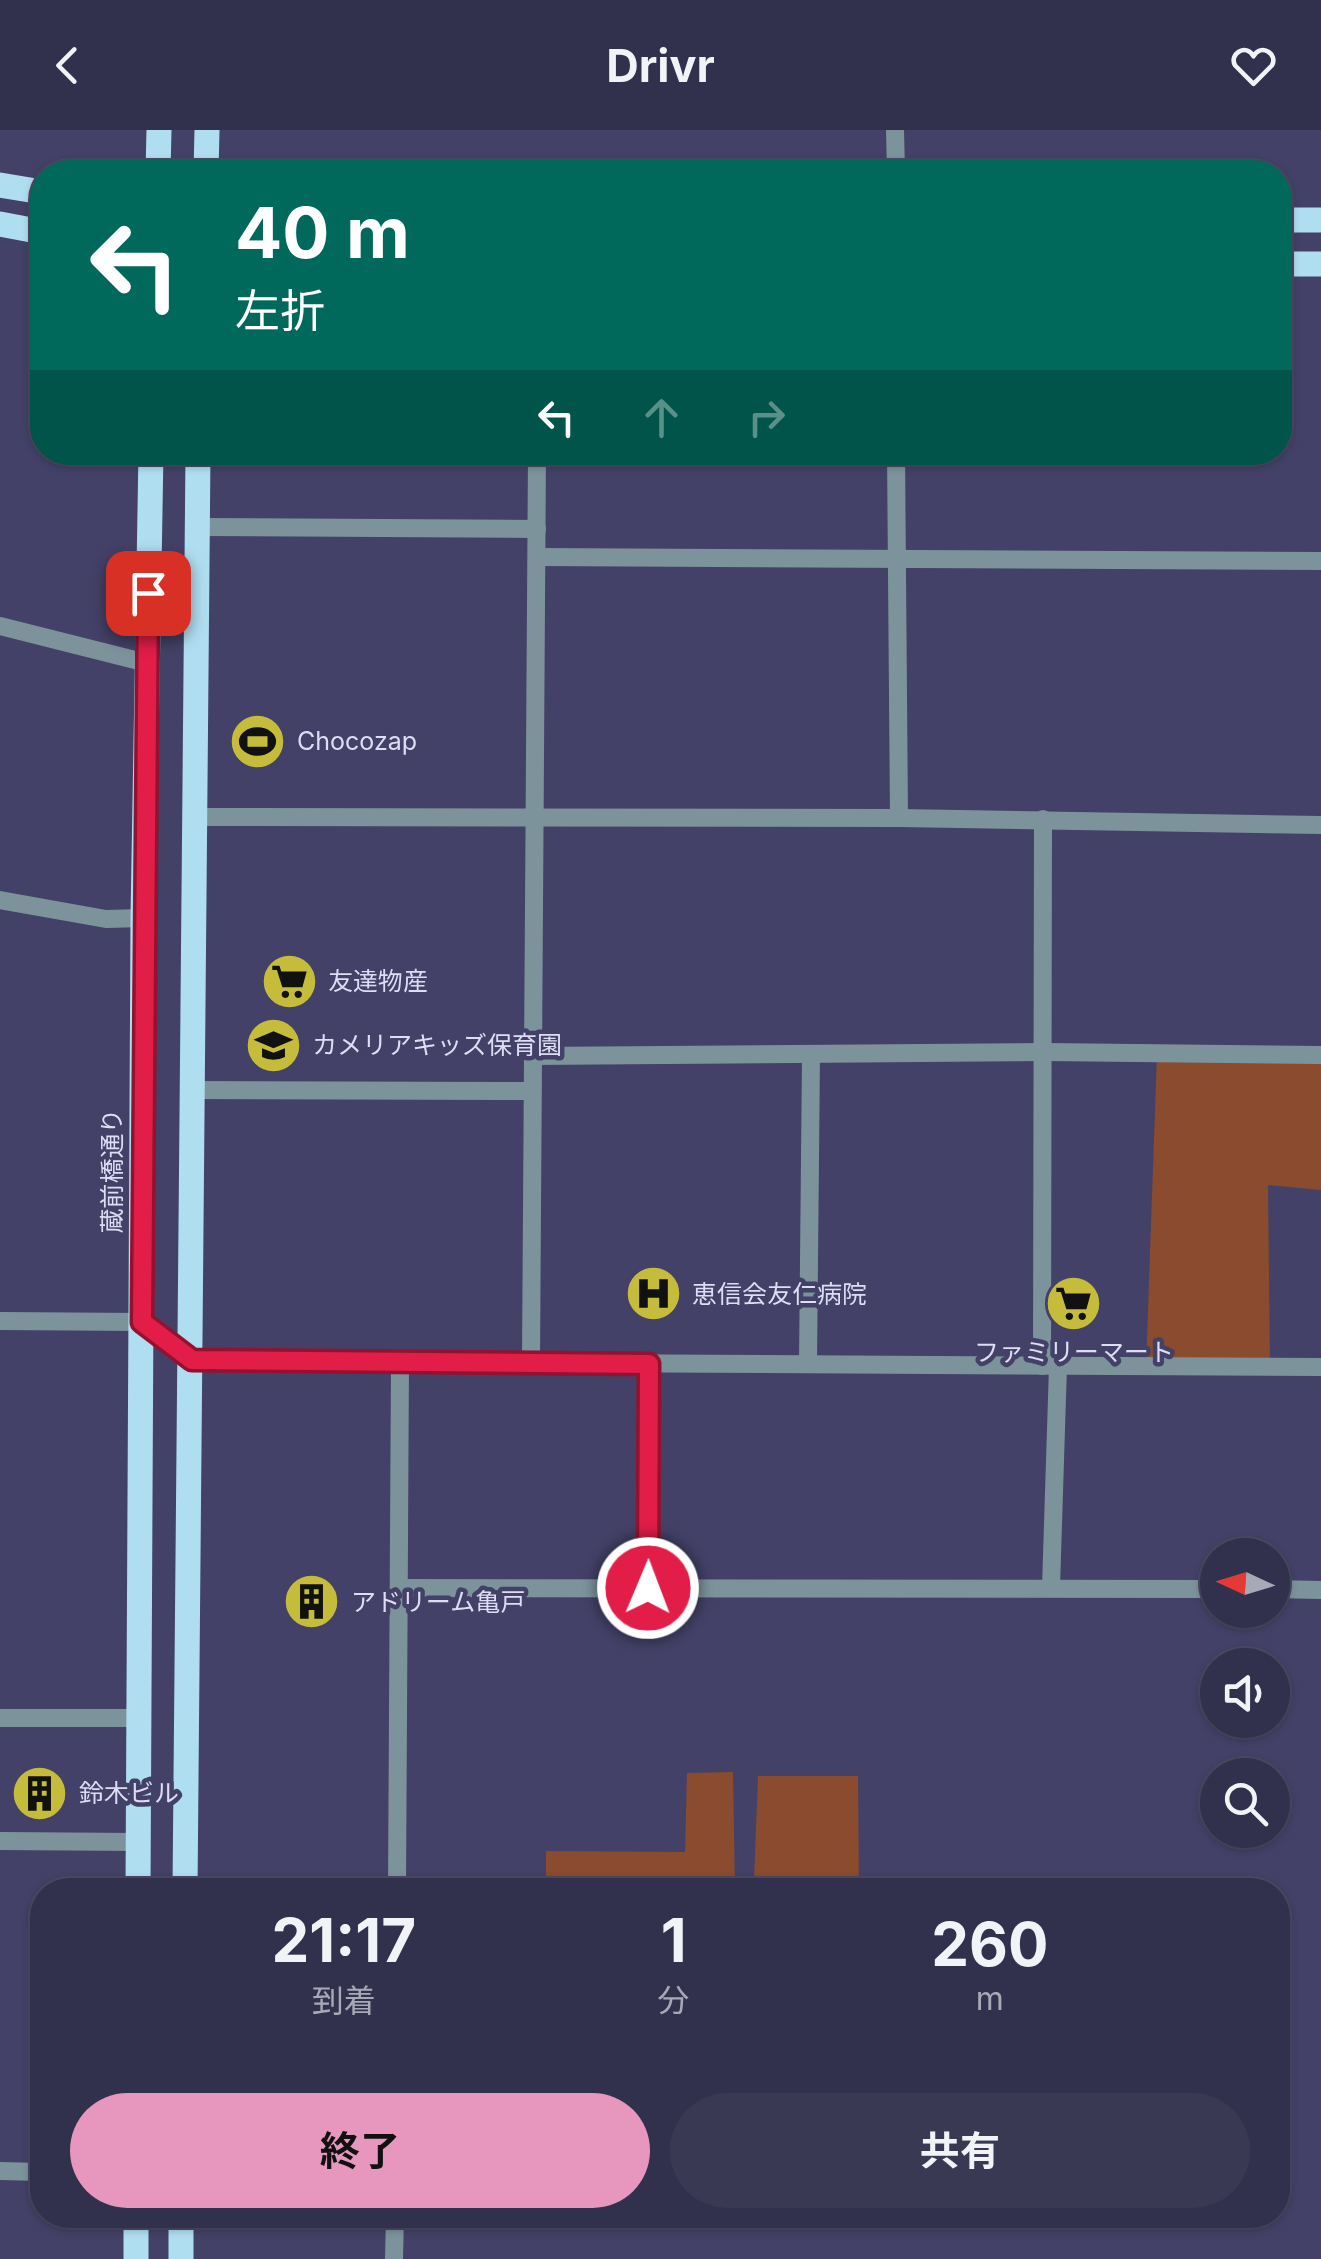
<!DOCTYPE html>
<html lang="ja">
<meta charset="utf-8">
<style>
body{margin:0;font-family:Inter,"Noto Sans JP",sans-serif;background:#3a3954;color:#f1f3f6;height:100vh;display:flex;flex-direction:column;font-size:38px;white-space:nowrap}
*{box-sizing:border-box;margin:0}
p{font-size:32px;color:#a8a9b6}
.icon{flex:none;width:55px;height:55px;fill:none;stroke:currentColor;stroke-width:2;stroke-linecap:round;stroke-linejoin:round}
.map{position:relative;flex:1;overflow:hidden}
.panel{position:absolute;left:30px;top:1748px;width:1260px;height:350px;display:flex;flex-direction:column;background:#32314d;border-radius:40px;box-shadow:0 2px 8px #0004,0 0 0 2px #4d4c65}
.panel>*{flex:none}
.banner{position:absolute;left:30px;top:30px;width:1262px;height:305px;border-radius:40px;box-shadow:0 2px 8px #0004,0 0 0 2px #4d4c65;background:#00695c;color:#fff;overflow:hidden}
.needle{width:65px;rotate:274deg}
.buttons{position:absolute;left:1200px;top:1408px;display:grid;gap:20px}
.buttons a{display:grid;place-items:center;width:90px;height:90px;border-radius:50%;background:#32314d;box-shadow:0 2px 8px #0004,0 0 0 2px #4d4c65;font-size:50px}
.pin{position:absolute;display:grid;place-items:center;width:85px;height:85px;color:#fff;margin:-42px;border-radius:20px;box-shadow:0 5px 15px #0006}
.me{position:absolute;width:110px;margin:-55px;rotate:1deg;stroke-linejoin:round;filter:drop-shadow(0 0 8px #0008)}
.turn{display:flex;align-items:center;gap:35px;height:210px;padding:0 40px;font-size:45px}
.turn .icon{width:130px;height:130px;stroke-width:2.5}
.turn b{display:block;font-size:70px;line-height:85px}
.lanes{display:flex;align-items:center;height:95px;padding:0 40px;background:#0003;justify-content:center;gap:50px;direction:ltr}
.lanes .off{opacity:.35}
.eta{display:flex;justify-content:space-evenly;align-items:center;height:170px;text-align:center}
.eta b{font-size:60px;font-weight:700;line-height:70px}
.primary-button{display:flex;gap:20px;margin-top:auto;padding:20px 40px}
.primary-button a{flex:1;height:115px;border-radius:60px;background:#e797bd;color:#111;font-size:40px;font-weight:700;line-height:115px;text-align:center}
.primary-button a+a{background:#3a3954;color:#f1f3f6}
header{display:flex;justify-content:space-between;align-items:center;height:130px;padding:0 40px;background:#32314d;font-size:45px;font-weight:700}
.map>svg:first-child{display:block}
</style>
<header><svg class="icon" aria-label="back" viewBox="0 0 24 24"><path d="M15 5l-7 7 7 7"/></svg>Drivr<svg class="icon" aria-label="heart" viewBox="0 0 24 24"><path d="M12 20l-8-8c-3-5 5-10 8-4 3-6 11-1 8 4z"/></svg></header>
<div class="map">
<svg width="1321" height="2129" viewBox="0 0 1321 2129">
<rect width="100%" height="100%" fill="#434167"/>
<g fill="#8a4b2e">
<polygon points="1157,923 1321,933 1321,1060 1268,1055 1270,1237 1146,1236"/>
<polygon points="733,1642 735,1760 546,1760 546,1721 685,1722 687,1643"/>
<polygon points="758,1646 858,1646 859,1760 763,1760 754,1750"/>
</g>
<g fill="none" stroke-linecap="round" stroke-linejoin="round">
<g stroke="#7d939c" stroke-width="18">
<polyline points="895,0 896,42"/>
<polyline points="896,322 899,688"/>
<polyline points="197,397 537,399"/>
<polyline points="538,427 1321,431"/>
<polyline points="0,496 147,533"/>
<polyline points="194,687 899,688 1321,695"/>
<polyline points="0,770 106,789 143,788"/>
<polyline points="533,926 1044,922 1321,925"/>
<polyline points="193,960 531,961"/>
<polyline points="0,1191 142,1192 192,1231 1321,1237"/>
<polyline points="531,1231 537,322"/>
<polyline points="808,1234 811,925"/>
<polyline points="1042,1236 1043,689"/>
<polyline points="1051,1457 1058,1236"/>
<polyline points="400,1458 1218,1459"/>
<polyline points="649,1458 649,1234"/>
<polyline points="1272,1459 1321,1460"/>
<polyline points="0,1588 139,1588"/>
<polyline points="0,1711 138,1712"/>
<polyline points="397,1760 400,1231"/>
<polyline points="0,2041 42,2042"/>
<polyline points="394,2129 395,2085"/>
</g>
<g stroke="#b0def1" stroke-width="25">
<polyline points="158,42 159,0"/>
<polyline points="206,42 207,0"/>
<polyline points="0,55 42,62"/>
<polyline points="1280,90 1321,90"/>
<polyline points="0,94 42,102"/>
<polyline points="1280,134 1321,134"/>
<polyline points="138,1760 143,788 151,322"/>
<polyline points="185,1760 198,322"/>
<polyline points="136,2129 136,2085"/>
<polyline points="181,2129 181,2085"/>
</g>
</g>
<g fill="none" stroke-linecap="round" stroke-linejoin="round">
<defs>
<polyline id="route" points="148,463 142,1192 192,1230 649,1234 648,1458"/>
</defs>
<use href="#route" stroke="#92132f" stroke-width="25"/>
<use href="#route" stroke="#e11d48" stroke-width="18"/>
</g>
<defs>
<symbol id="stadium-disc" viewBox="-11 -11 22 22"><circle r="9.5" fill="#c6bc3c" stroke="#434167"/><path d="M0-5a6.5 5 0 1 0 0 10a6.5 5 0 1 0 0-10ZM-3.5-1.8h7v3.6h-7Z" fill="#111"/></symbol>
<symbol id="supermarket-disc" viewBox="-11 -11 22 22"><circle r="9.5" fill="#c6bc3c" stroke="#434167"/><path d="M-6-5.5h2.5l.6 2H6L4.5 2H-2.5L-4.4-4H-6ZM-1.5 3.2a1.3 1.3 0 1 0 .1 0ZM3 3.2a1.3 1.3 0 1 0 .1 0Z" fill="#111"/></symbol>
<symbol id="school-disc" viewBox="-11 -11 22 22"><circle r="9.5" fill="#c6bc3c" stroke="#434167"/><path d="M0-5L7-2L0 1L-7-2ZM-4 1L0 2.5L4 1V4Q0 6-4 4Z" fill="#111"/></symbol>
<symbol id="hospital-disc" viewBox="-11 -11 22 22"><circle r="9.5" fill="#c6bc3c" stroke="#434167"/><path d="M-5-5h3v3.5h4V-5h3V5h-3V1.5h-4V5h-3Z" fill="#111"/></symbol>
<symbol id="building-disc" viewBox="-11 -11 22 22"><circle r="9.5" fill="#c6bc3c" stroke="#434167"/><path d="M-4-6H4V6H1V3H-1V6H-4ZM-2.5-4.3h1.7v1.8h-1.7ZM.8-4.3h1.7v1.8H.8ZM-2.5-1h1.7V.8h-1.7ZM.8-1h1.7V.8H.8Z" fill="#111"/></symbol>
</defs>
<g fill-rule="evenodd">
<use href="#stadium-disc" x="226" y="580" width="63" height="63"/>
<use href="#supermarket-disc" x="258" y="820" width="63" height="63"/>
<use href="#school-disc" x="242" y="884" width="63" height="63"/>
<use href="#hospital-disc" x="622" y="1132" width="63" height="63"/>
<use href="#supermarket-disc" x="1042" y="1142" width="63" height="63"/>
<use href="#building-disc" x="280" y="1440" width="63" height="63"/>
<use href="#building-disc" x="8" y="1632" width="63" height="63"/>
</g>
<g text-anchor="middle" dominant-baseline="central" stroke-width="9" stroke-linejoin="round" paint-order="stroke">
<g font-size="25" fill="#ddddf4" stroke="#434167" text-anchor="start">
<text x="297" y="611">Chocozap</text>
<text x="328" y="851">友達物産</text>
<text x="312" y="915">カメリアキッズ保育園</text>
<text x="692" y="1164">恵信会友仁病院</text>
<text x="1074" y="1222" text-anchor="middle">ファミリーマート</text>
<text x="351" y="1472">アドリーム亀戸</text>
<text x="79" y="1663">鈴木ビル</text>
</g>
<g font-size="25" fill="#ddddf4" stroke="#434167">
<text transform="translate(112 1041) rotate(-90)">蔵前橋通り</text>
</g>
</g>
</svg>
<div class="buttons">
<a><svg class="needle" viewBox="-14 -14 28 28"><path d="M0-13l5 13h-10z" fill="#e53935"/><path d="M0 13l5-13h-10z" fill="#a8a9b6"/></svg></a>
<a><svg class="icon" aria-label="sound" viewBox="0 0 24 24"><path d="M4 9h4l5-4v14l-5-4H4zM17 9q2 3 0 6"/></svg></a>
<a><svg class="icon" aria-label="search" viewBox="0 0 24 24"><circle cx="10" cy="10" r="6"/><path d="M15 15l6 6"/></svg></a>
</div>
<div class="pin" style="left:148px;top:463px;background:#d93025"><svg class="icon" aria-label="arrive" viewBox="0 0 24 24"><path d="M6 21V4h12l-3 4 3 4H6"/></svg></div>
<svg class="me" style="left:648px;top:1458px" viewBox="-20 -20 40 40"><circle r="17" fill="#e11d48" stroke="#fff" stroke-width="3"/><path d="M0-11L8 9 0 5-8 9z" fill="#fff"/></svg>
<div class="banner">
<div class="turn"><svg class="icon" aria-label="left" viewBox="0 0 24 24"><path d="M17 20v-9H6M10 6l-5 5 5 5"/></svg><div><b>40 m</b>左折</div></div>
<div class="lanes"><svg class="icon" aria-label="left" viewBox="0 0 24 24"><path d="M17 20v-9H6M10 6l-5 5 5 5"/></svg><svg class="icon off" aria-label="ahead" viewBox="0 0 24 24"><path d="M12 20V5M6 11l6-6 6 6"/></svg><svg class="icon off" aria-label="right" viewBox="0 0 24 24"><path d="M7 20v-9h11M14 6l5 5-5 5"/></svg></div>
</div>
<section class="panel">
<div class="eta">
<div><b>21:17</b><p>到着</p></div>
<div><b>1</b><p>分</p></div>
<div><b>260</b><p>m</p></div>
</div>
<div class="primary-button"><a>終了</a><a>共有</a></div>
</section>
</div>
